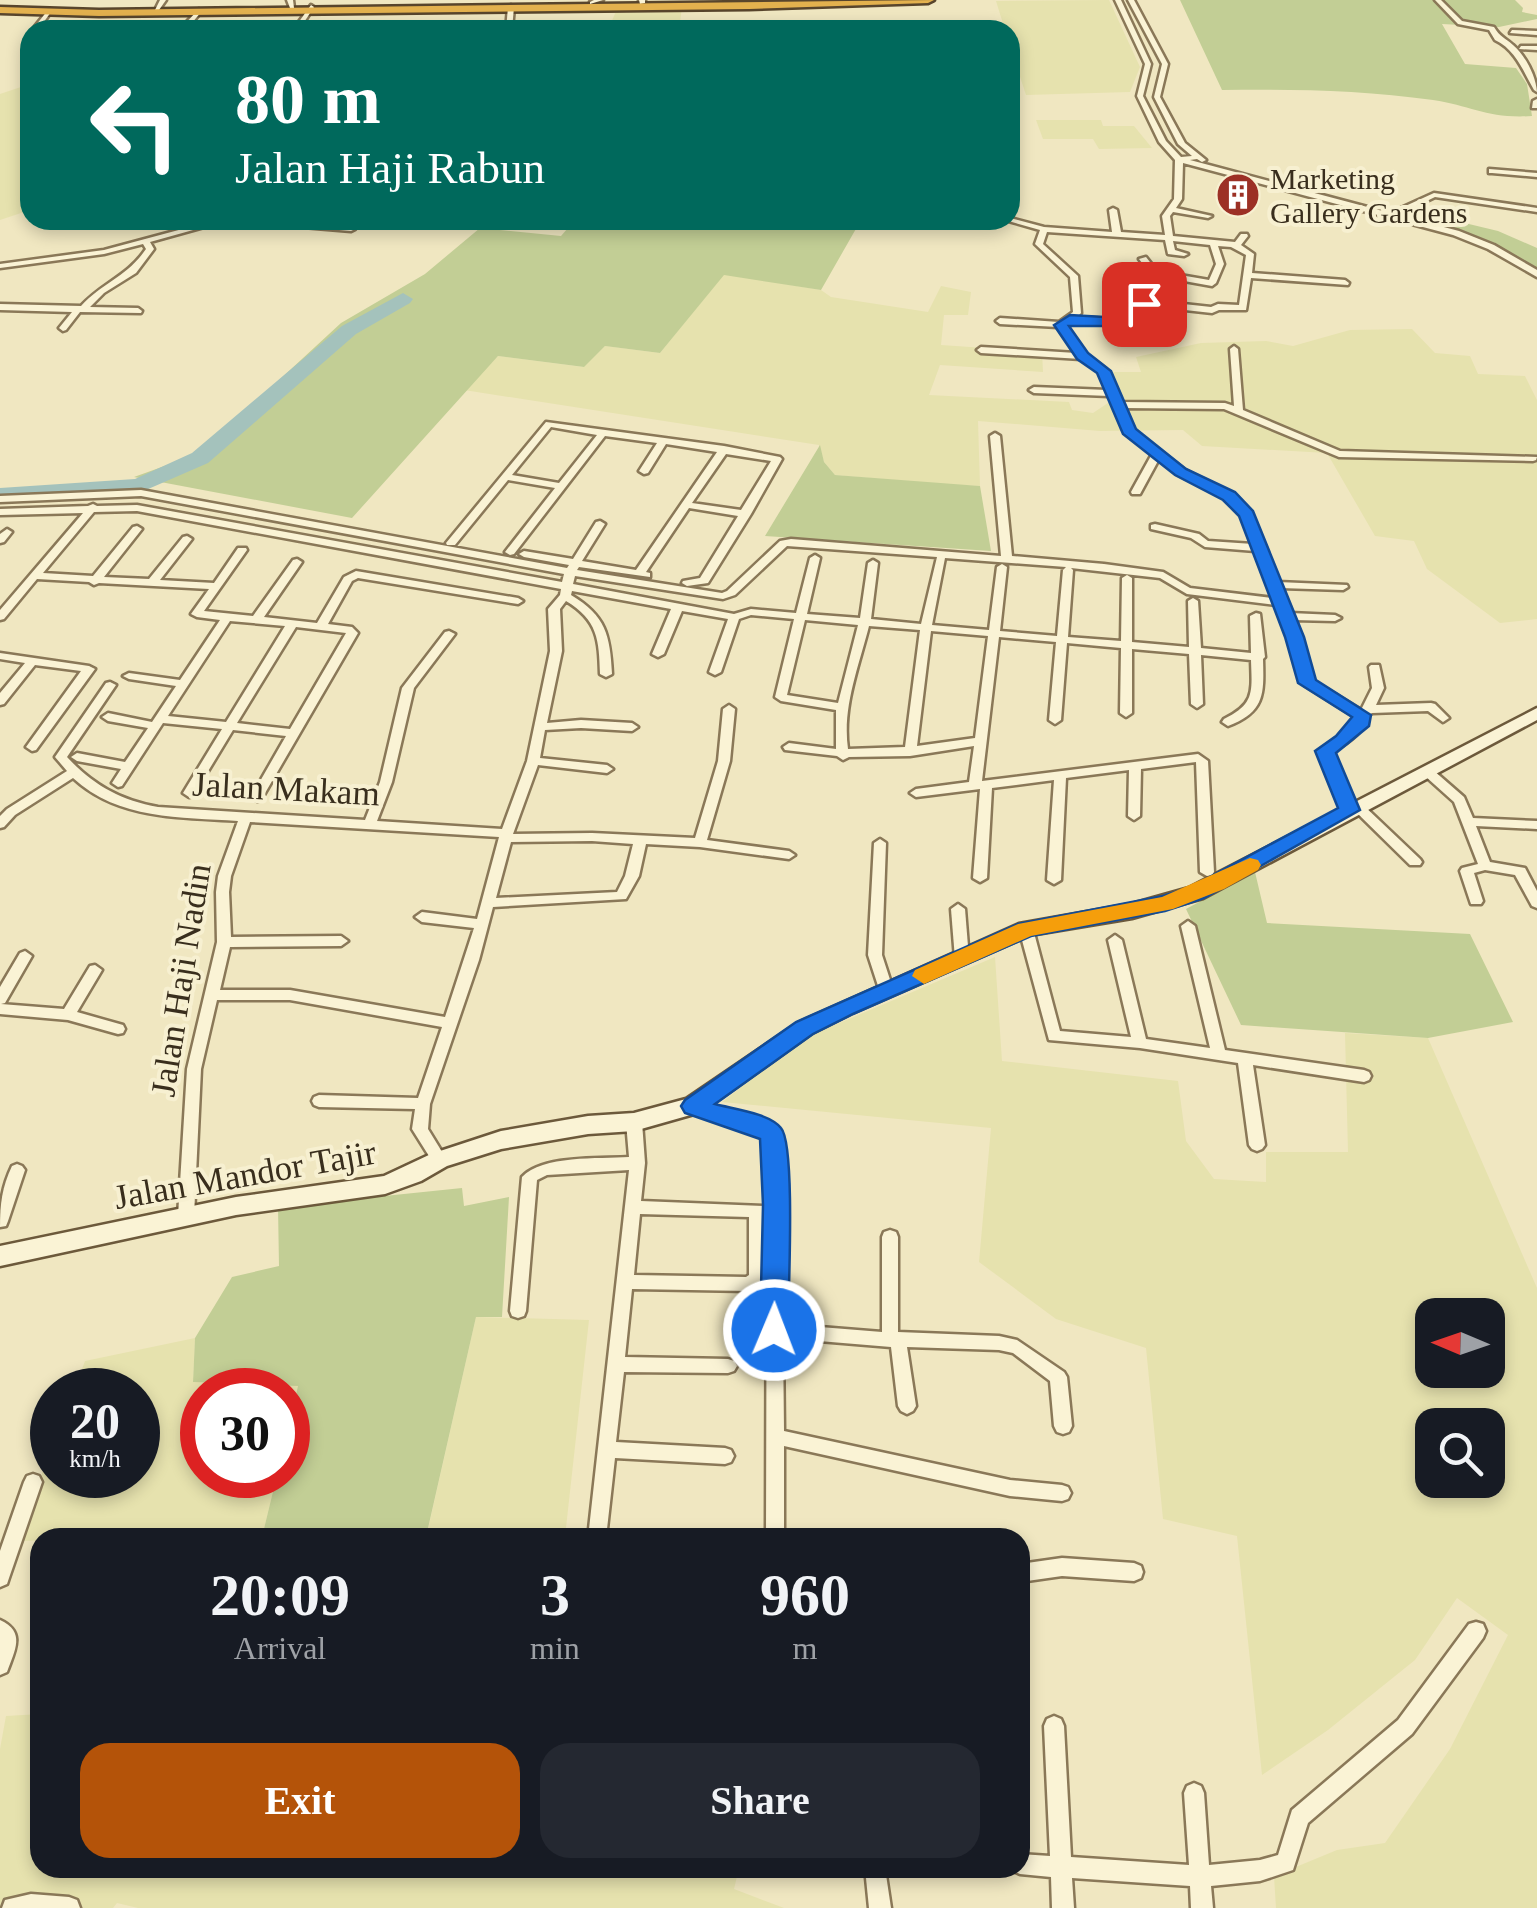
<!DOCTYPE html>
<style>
body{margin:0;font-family:Georgia,serif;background:#242831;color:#f1f3f6;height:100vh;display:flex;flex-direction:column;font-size:38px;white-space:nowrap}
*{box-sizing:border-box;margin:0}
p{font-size:32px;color:#9ea1a6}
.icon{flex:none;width:55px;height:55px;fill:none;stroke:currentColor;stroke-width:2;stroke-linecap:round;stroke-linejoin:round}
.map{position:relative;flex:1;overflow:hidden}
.details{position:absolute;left:30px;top:1528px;width:1000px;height:350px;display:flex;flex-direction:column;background:#171b24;border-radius:30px;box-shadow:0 5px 15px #0003}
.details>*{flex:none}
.top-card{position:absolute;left:20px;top:20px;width:1000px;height:210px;border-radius:30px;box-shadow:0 5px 15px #0003;background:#00695c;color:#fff;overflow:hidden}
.needle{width:65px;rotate:272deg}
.tools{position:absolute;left:1415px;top:1298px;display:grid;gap:20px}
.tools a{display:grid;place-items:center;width:90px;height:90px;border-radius:20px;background:#171b24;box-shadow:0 5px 15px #0003;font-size:50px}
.speed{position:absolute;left:30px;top:1368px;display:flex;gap:20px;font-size:50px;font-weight:700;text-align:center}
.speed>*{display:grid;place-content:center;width:130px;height:130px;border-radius:50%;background:#171b24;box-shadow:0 5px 15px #0003;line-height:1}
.speed small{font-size:25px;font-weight:400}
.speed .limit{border:15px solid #d22;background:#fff;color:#111}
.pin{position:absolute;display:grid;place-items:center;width:85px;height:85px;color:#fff;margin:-42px;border-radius:20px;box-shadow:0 5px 15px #0006}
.me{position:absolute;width:110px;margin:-55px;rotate:1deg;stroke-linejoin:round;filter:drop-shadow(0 0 8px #0008)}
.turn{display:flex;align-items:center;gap:35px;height:210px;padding:0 50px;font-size:45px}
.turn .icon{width:130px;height:130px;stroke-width:2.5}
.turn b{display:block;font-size:70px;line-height:85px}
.eta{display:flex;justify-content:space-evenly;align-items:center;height:170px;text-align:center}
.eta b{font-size:60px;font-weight:600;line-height:70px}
.button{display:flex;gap:20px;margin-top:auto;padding:20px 50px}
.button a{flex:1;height:115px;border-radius:30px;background:#b45309;color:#fff;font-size:40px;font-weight:600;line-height:115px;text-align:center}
.button a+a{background:#242831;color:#f1f3f6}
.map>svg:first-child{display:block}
</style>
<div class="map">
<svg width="1537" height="1908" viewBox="0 0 1537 1908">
<rect width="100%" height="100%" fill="#f0e7c1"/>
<g fill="#e6e2ae" fill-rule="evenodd">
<polygon points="1109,0 1140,67 1130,92 1026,95 1010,46 1010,30 1005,30 996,1"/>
<polygon points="682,7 679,30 608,30 617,9"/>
<polygon points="30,84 30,210 0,220 0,94"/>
<polygon points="1036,120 1101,120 1103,126 1134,126 1152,148 1099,149 1093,139 1043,139"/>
<polygon points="724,274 821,290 831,297 928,312 941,286 971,292 968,315 944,315 941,345 1042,352 1043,372 940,365 929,395 1069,402 1072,410 1093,413 1111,401 1103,372 1141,372 1136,357 1201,343 1266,341 1293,346 1350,330 1412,329 1435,353 1470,356 1478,374 1525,376 1537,400 1537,619 1500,623 1427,569 1414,541 1375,536 1327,453 1202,446 1183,430 1100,431 978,421 980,486 942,484 835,475 824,462 819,445 464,390 498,356 583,367 605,346 660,353"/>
<path d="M995,957l7,104 176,20 8,60 28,38 52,3v-30h82l-3,-119 83,5 109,250v620h-261l-2,-32 63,-26 48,-7 65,-94 58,-114 -51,-37 -42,62 -87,70 -66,45 -25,-239 -74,-17 -17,-171 -90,-29 -77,-57 12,-134 -269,-26 82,-64zM1432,1315h56v55h-56zM1432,1425h56v55h-56z"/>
<polygon points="476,1317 589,1320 565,1537 426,1538"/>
<polygon points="195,1338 193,1382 299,1385 288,1431 288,1390 202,1390 202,1475 277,1475 262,1537 17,1541 52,1447 52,1475 138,1475 138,1390 74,1390 85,1361"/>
<polygon points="40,1714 40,1868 739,1868 734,1889 784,1908 138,1908 117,1903 113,1908 0,1908 0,1749 6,1716"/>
</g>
<g fill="#c2ce95">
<path d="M1180,0h335l8,8 -1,4 15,3v4l-38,8 -57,-3 23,40 51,4 11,16 5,32c-43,3 -60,-10 -99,-16 -71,-10 -141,-11 -211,-10z"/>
<polygon points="1448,219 1498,231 1537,248 1537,269 1457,232"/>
<polygon points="575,220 861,220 821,290 724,275 660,353 605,346 584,367 498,356 352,518 134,477 184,459 214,440 341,323 425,274 480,228 561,236"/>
<polygon points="820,445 824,462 835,475 980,486 991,551 765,536"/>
<polygon points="1255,872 1267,923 1470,934 1513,1022 1428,1038 1241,1025 1186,909"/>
<polygon points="462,1188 464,1206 509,1197 502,1317 476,1317 426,1537 262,1537 277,1475 288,1475 288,1431 298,1386 193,1382 195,1338 232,1277 279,1266 278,1207"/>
</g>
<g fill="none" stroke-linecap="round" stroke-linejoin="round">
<polygon fill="#a4c2bc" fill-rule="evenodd" points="403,293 413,299 410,303 356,334 208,463 139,493 0,502 0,488 135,479 192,453 342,326"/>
<defs>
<g id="street">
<polygon points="160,0 166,0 159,10 155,10"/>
<polygon points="287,0 293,0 294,8 290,8"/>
<polygon points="594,0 603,0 590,4 590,2"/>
<polygon points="639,0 645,0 645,3 640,4"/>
<path d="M1115,0h6l30,64 -8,32 23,45 15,16 11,-1 -14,-12 -24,-47 8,-33 -34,-64h6l34,64 -8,33 25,46 21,17 -4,2 -5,-3 -7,1 200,53 44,-20 103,15v4l-102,-15 -37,18 61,16 35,14 43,25v7l-49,-28 -35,-14 -270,-72 -1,36 -6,9 36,8 -4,2 -35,-6 -3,4 3,20 62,6 6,-8h6l1,2 -7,9 13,9 -2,19 93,7 4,3 -1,2 -97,-7 -5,32h-27l-7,3 -63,-7 -23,20 -55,-4 -5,4 20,28 20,15 15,33 104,1 9,3 -4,-57 4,-3 4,3 5,61 97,41 197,6 -1,3 -3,1 -194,-4 -115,-48 -100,-1 9,22 52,40 48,24 17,18 16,36 12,34 69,3 1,2 -5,3 -63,-2 10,25 45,2 6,3 -6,3 -42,-1 20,61 48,29 11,-22 -3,-21 2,-2h8l5,23 -8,17 55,-2 4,1 14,14 -6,4 -15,-11 -56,2 -5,3c-2,16 -22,29 -35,36l21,51h8l59,56 2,3 -2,3h-10l-55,-54 -6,3 -6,-4 -24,-59 20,-13 17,-18 -1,-3 -51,-32 -28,-80 -89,-11 -27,-16 -89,-10 2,2 -5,67 53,4 1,-63 5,-3 5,3v64l57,5 -1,-46 5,-3 5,3 3,47 50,5 -1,-37 6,-3 4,1 5,43 -2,2c1,35 2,53 -35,67l-6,-4 2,-3c31,-15 28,-27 27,-59l-50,-5 2,49 -6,4 -6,-4 -2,-50 -57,-5v64l-6,4 -6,-4 1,-65 -54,-5 -6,77 -6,4 -6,-4 7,-78 -57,-5 -17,144 216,-27 10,7 6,111 -2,3 -5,1 -7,-4 -4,-110 -55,7 -1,47 -6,4 -6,-4 1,-46 -63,8 -5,102 -7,4 -7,-4 7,-100 -62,8 -5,90 -7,4 -7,-4 7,-89 -64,8 -6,-4 6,-4 53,-7 5,-36 -64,10 -61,1 -6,3 -6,-4 -52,-6 -2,-3 6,-4 47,6v-39l-55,-9 -6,-4 19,-78 -43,-4 -12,4 -18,53 -6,3 -6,-3 19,-53 -46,-8 -18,43 -6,3 -6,-3 19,-45 -99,-18 -1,4c35,21 39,40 41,79l-6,3 -6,-3c-1,-34 -2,-54 -34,-73l-6,8 2,42 -15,72 34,-3 51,3 6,4 -6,4 -51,-3 -36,2 -5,28 67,7 6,4 -6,4 -69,-8 -25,69 79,-1 103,5 23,-77 5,-52 6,-4 6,4 -5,52 -23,79 82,11 6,4 -6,4 -89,-12 -54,-3 -7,32 -13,23 -133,8 -14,53 -49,144 -2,25 19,31 -3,4 -5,2 -5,-2 -22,-35 3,-20 -96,-2 -5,-2 -2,-4 2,-4 5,-2 99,3 24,-71 -152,-27h-73l-16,69 -7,147 -2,5 -6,1 -6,-1 -2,-5 9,-147 30,-127 -1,-50 2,-16 20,-55c-57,-4 -120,-1 -165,-43l-58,37 -11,12 -4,1v-12l7,-7 60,-38 -12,-14 51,-74 4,-1 6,3 -49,72c26,28 53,43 91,50l207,13 15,-38 22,-94 43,-56 4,-1 6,3 -41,54 -22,94 -15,39 125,8 25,-68 23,-110 -2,-42 12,-14 1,-6 -424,-78 -43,1 -51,61 50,3 40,-49 4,-1 5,3 -38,48 45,2 34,-42 4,-1 5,3 -32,41 54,3 24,-35h8l1,2 -43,61 49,5 40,-56 4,-1 5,3 -38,55 53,6 27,-46 12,-6 162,27 5,3 -5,3 -160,-26 -6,3 -24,43 24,3 6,6 -97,167 -4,1 -6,-4 35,-61 -53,-6 -40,66 -4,1 -6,-4 39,-64 -59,-6 -41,63 -4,1 -6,-4 9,-14 -44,-8 -6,-4 6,-4 48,9 23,-34 -40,-7 -6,-4 6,-4 44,9 24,-36 -47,-7 -6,-3 6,-3 51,7 40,-60 -23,-3 -6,-3 18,-25 -110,-6 -5,2 -5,-3 -52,-3 -33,40 -4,1v-10l83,-97 -83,2v-6l88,-3 5,-2 4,2 40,-1 425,77 2,-8 -423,-78 -141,6v-6l141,-6 426,78 2,-3 -45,-8 -5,-3 5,-3 49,8 23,-37 4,-1 5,3 -23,37 54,9 81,-118 -51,-8 -18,29 -4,1 -5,-3 18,-28 -52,-7 -91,118 -4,1 -5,-3 50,-64 -47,-8 -53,65h-8l-1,-2 100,-121 178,24 56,11 2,2 -31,55 -43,69 -21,3 -5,-3 1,-2 17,-3 38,-62 -49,-8 -43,64 4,1v4l-71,-10 -2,3 145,23 5,-2 53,-50 11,-2 210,17 -11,-120 5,-3 5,3 12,120 92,8 59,8 27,16 83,10 -18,-47 -50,-4 -14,-9 -40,-9v-4l4,-1 44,10 9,7 45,3 -12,-29 -16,-17 -48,-24 -18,-15 -19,35h-8l-1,-2 21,-38 -26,-21 -17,-37 -75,-3 -5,-3 5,-3 73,3 -8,-18 -18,-13 -100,-6 -4,-3 4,-3 95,6 -18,-26 -58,-3 -4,-3 4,-3 59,4 14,-10 -3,-35 -35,-33 5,-14 -35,-10h5v-2l34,9 68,5 -3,-22 4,-2 4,2 4,22 44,3 -3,-19 12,-17 1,-39 -16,-18 -22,-46 8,-32zM1047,232l118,8 3,14 16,2 4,-2 -13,-4 -2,-9 37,4 6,19 -7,16 -52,-9 -11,-14 -7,2 12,16 61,11 4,-3 8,-19 -6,-18 13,1 15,8 -7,50 -21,-1 -7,3 -64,-7 -23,20 -47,-3 4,-4 -3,-37 -35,-32zM551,427l46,8 -38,48 -47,-8zM726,454l45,7 -30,49 -49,-7zM787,546l150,11 -16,67 -50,-5 7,-56 -5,-3 -5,3 -8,55 -53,-4 13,-56 -5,-3 -5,3 -14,55 -45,-4 -17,5 -161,-30 2,-8 148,23 12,-4zM945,558l121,9 -3,3 -6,66 -57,-5 7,-64 -5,-3 -5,3 -8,63 -57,-5zM805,620l53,5 -20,78 -51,-8zM230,621l55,5 -59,96 -58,-6zM869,626l51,4 -15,117 -57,2c-6,-42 11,-83 21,-123zM296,627l50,6 -56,96 -53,-6zM931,631l57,5 -13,102 -58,8zM250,822l249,15 -22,82 -55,-7 -7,5 7,5 52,6 -29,89 -155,-27h-70l10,-43 111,-1 7,-5 -7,-5 -110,1 -2,-45 2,-16zM592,841l41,3 -8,32 -8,16 -121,6 15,-56z"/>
<path d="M1435,0h6l21,21 32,6c6,10 10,10 19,18 12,10 23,31 24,47l-3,-2c-11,-19 -18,-40 -39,-50l-6,-10 -31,-6z"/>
<polygon points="311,5 314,7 299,30 293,30"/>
<polygon points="511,5 514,7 512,30 506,30 508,7"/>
<polygon points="199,9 202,11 186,30 179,30"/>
<polygon points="48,10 51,12 38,30 32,30"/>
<polygon points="1512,30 1537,31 1537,35 1510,33"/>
<polygon points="1521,46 1537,46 1537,50 1519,49"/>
<polygon points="1537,99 1537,108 1532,108 1533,101"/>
<polygon points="1489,169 1537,173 1537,177 1492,173 1489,173"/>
<polygon points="146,220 171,220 132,226 128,224"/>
<path d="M216,220h13l-79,22 4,7 -18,24 -32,20 -14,14 48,1 4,3 -1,2 -61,-1 -14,18 -3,1 -4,-3 13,-16 -72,-2v-6l81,2c22,-24 46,-29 65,-57l-3,-5 -39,10 -104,14v-4l104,-14z"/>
<polygon points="300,220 308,220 307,223 351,227 355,229 351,231 303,227 299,225"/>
<polygon points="7,529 12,532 4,542 0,543 0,534"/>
<polygon points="0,653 89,666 95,669 36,750 32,751 26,747 81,671 35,665 4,704 0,705 0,693 25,663 0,659"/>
<polygon points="1429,769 1433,770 1464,797 1473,818 1537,821 1537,829 1476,826 1490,862 1525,868 1537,891 1537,908 1532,906 1515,875 1485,870 1474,873 1483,901 1481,904 1471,904 1460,871 1462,868 1478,864 1454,802 1425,776 1423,773 1425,770"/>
<polygon points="880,839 886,843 882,955 894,992 887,997 880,992 868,955 874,843"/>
<polygon points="958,904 965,909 969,959 962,964 955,959 951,909"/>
<polygon points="1188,921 1195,926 1225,1050 1364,1070 1369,1072 1371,1076 1369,1080 1364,1082 1253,1065 1265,1145 1262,1149 1257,1151 1252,1149 1249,1145 1238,1063 1140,1048 1049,1040 1019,929 1026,924 1033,929 1060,1031 1131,1037 1108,940 1115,935 1122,940 1146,1039 1210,1048 1181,926"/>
<polygon points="25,951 32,956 5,1003 1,1004 64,1009 90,966 95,965 102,970 77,1012 123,1025 125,1029 123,1033 118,1034 68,1020 0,1014 0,987 20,953"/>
<polygon points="693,1100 770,1125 783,1143 783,1324 882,1332 882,1237 884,1232 890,1230 896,1232 898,1237 898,1332 999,1336 1017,1340 1064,1372 1067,1377 1072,1426 1069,1432 1063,1434 1057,1432 1054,1426 1050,1381 1013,1353 999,1350 907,1347 916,1406 913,1411 907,1414 901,1411 898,1406 891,1347 783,1338 784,1431 1010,1480 1062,1485 1068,1487 1071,1493 1068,1499 1062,1501 1010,1496 784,1446 784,1538 766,1538 767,1144 760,1133 688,1110 686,1106 688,1102"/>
<path d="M634,1116l5,2 3,4 3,41 -4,38 122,5 2,5v67l-2,5 -14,8 -117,-2 -7,68 103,2 6,2 3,5 -3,5 -6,2 -104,-1 -8,70 109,6 6,2 3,6 -3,6 -6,2 -110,-6 -9,80h-18l41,-368 -82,5 -10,5 -11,131 -2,5 -6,2 -6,-2 -2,-5 12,-134c20,-22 77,-18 107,-20l-3,-35 3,-4zM640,1214l109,3v58l-3,2 -112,-2z"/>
<path d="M17,1164l5,2 3,4 -17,51 -2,5 -6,1c0,-23 2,-40 12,-61z"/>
<polygon points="33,1474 39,1476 42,1482 9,1578 7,1584 0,1587 0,1551 24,1482 27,1476"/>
<polygon points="1062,1558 1134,1563 1141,1566 1143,1572 1141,1578 1134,1581 1062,1576 1020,1582 1020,1564"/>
<path d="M0,1620c26,12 15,30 7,52l-7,3z"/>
<polygon points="1476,1622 1483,1624 1486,1631 1483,1638 1412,1734 1308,1823 1293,1870 1260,1881 1211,1886 1213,1908 1191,1908 1190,1886 1072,1878 1074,1908 1052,1908 1051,1877 1020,1874 1013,1871 1011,1868 1020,1868 1020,1854 1050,1856 1044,1726 1047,1719 1054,1716 1061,1719 1064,1726 1071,1857 1189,1865 1184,1793 1187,1786 1194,1783 1201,1786 1204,1793 1209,1865 1260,1860 1278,1855 1292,1810 1398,1720 1469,1624"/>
<polygon points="865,1868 885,1868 891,1908 869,1908"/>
<polygon points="31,1894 69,1897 77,1900 80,1908 2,1908 5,1900"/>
</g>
<polygon id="secondary" points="1537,708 1537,720 1203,898 1132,918 1030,935 852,1013 812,1033 701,1112 634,1131 588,1134 501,1149 447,1166 421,1181 385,1194 236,1215 0,1266 0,1246 236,1197 384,1176 431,1154 501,1131 588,1116 634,1113 686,1099 798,1023 1019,924 1132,904 1189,888"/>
<polygon id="highway" points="934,0 928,3 749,9 99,16 0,13 0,7 99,10"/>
</defs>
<use href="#street" stroke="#8a7858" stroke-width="5"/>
<use href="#secondary" stroke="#6c593b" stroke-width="5"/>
<use href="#highway" stroke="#58452c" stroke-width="5"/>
<use href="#street" fill="#faf3d5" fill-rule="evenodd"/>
<use href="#secondary" fill="#faf3d5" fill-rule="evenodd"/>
<use href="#highway" fill="#e3b14e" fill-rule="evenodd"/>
</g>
<path fill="#1a73e8" stroke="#114b97" stroke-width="2.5" d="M1139,301l12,3 -20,22h-62l19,27 23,18 25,58 50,40 49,23 18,19 51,126 12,43 55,35 -2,11 -33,27 24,57 -156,88 -39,13 -134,25 -178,78 -40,20 -98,70c18,5 54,9 66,24 15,17 7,171 7,202l-4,9 -10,3 -10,-3 -4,-9 3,-125 -3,-66 -75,-26 -4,-7 4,-6 111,-78 222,-98 145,-28 26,-8 149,-80 -23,-57 21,-15 16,-19 -54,-34 -13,-46 -46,-121 -16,-16 -48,-25 -52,-41 -26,-61 -20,-14 -23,-34 16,-10 52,3z"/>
<polygon fill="#f59e0b" points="1250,858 1258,860 1261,865 1258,870 1224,889 1173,909 1031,936 924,984 912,976 915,970 1018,924 1162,897"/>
<defs>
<symbol id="building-disc" viewBox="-11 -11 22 22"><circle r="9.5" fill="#9c3025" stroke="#f7f0d1"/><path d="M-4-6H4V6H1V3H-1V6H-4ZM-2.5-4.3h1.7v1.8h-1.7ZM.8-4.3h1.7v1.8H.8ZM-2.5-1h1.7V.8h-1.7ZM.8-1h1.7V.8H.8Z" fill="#fff"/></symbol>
</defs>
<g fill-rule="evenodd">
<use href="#building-disc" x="1213" y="170" width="50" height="50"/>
</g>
<g text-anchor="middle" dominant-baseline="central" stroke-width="8" stroke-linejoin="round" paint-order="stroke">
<g font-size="30" fill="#392e1d" stroke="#f7f0d1" text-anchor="start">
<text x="1270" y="178">Marketing<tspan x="1270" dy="34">Gallery Gardens</tspan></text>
</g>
<g font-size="35" fill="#392e1d" stroke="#f7f0d1">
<text transform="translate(286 789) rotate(3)">Jalan Makam</text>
<text transform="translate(181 980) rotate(-81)">Jalan Haji Nadin</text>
<text transform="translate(245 1175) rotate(-10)">Jalan Mandor Tajir</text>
</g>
</g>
</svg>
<div class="tools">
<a><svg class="needle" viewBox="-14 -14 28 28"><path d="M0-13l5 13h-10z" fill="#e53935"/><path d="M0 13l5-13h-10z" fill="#9ea1a6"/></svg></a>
<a><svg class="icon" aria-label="search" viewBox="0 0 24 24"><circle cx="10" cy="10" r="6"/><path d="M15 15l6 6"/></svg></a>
</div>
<div class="speed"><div>20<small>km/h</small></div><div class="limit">30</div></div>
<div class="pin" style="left:1144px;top:304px;background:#d93025"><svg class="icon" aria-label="arrive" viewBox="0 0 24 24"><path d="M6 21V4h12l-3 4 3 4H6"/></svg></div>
<svg class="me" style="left:774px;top:1330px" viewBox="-20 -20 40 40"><circle r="17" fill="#1a73e8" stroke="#fff" stroke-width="3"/><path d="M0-11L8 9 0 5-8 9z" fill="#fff"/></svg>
<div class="top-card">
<div class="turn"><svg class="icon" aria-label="left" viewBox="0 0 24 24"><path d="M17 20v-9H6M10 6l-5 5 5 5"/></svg><div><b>80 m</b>Jalan Haji Rabun</div></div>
</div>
<section class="details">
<div class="eta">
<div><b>20:09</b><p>Arrival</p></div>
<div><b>3</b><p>min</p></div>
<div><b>960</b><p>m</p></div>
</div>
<div class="button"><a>Exit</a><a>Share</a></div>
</section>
</div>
